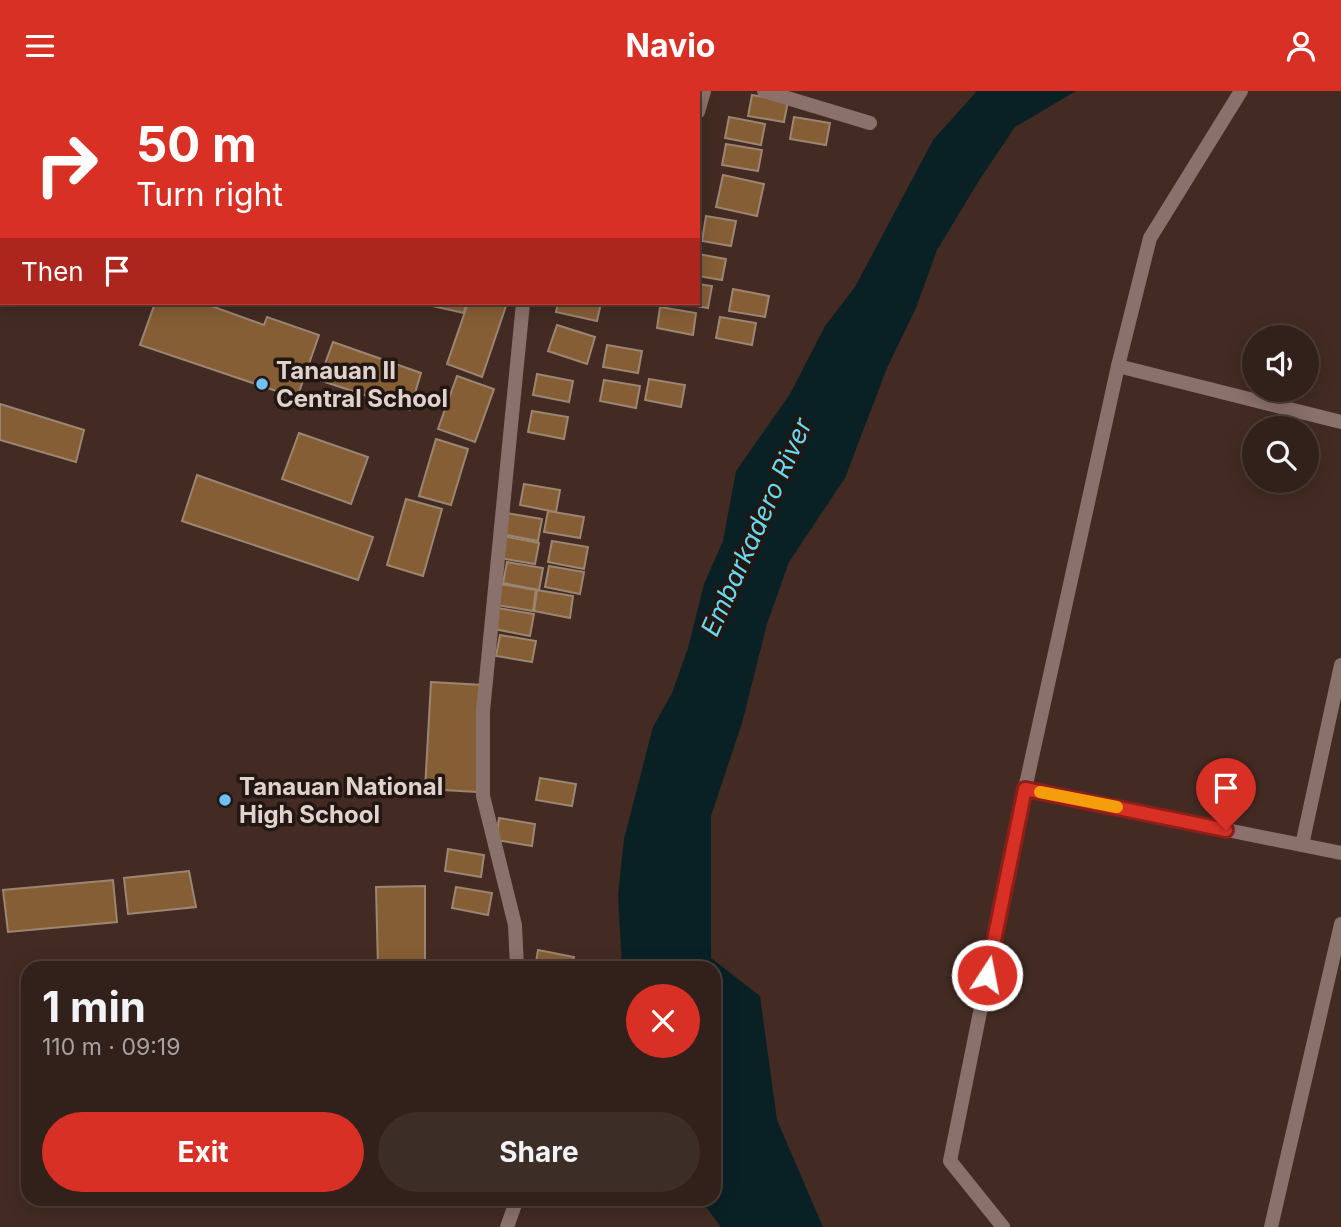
<!DOCTYPE html>
<meta charset="utf-8">
<style>
body{margin:0;font-family:Inter,sans-serif;background:#3d2d27;color:#f1f3f6;height:100vh;display:flex;flex-direction:column;font-size:26px;white-space:nowrap}
*{box-sizing:border-box;margin:0}
p{font-size:23px;color:#a8a3a2}
.icon{flex:none;width:38px;height:38px;fill:none;stroke:currentColor;stroke-width:2;stroke-linecap:round;stroke-linejoin:round}
.map{position:relative;flex:1;overflow:hidden}
.side{position:absolute;left:21px;top:870px;width:700px;height:245px;display:flex;flex-direction:column;background:#32201a;border-radius:21px;box-shadow:0 4px 18px #0003,0 0 0 2px #4d3e39}
.side>*{flex:none}
.top-card{position:absolute;left:0px;top:0px;width:700px;height:214px;box-shadow:0 4px 18px #0003,0 0 0 2px #4d3e39;background:#d93025;color:#fff;overflow:hidden}
.fabs{position:absolute;left:1242px;top:234px;display:grid;gap:14px}
.fabs a{display:grid;place-items:center;width:77px;height:77px;border-radius:50%;background:#32201a;box-shadow:0 4px 18px #0003,0 0 0 2px #4d3e39;font-size:35px}
.pin{position:absolute;display:grid;place-items:center;width:60px;height:60px;color:#fff;margin:-72px -30px;border-radius:50% 50% 50% 0;rotate:-45deg;box-shadow:0 0 7px #0007}
.pin .icon{rotate:45deg}
.me{position:absolute;width:77px;margin:-38px;rotate:11deg;stroke-linejoin:round;filter:drop-shadow(0 0 5px #0008)}
.turn{display:flex;align-items:center;gap:24px;height:147px;padding:0 21px;font-size:32px}
.turn .icon{width:91px;height:91px;stroke-width:2.5}
.turn b{display:block;font-size:49px;line-height:60px}
.then{display:flex;align-items:center;height:66px;padding:0 21px;background:#0003;gap:14px;font-size:26px}
.round{display:grid;place-items:center;flex:none;width:74px;height:74px;border-radius:37px;background:#3d2d27}
.summary{display:flex;align-items:center;justify-content:space-between;height:119px;padding:0 21px}
h1{font-size:42px;font-weight:700;line-height:52px}
.button{display:flex;gap:14px;margin-top:auto;padding:14px 21px}
.button a{flex:1;height:80px;border-radius:42px;background:#d93025;color:#fff;font-size:28px;font-weight:700;line-height:80px;text-align:center}
.button a+a{background:#3d2d27;color:#f1f3f6}
header{display:flex;justify-content:space-between;align-items:center;height:91px;padding:0 21px;background:#d93025;color:#fff;font-size:32px;font-weight:700}
.map>svg:first-child{display:block}
</style>
<header><svg class="icon" aria-label="menu" viewBox="0 0 24 24"><path d="M4 6h16M4 12h16M4 18h16"/></svg>Navio<svg class="icon" aria-label="person" viewBox="0 0 24 24"><circle cx="12" cy="8" r="4"/><path d="M4 21q1-7 8-7t8 7"/></svg></header>
<div class="map">
<svg width="1341" height="1136" viewBox="0 0 1341 1136">
<rect width="100%" height="100%" fill="#432b23"/>
<polygon fill="#092125" points="977,0 1076,0 1015,36 980,88 937,159 916,217 887,277 845,387 789,471 767,533 742,632 711,725 711,867 760,905 777,1029 823,1136 721,1136 700,1108 714,1108 714,877 622,877 618,804 624,748 653,636 672,602 688,557 704,493 723,450 736,380 790,303 825,235 855,196 933,49"/>
<g fill="#865e35" stroke="#9b8672" stroke-width="2">
<polygon points="372,0 449,0 372,2"/>
<polygon points="752,4 788,10 784,31 748,25"/>
<polygon points="729,26 765,33 761,54 725,47"/>
<polygon points="794,26 830,32 826,54 790,48"/>
<polygon points="726,53 762,59 758,80 722,74"/>
<polygon points="723,84 764,93 757,125 716,116"/>
<polygon points="706,125 736,130 731,155 702,150"/>
<polygon points="698,163 726,168 722,189 698,185"/>
<polygon points="698,193 712,195 708,217 680,212 698,212"/>
<polygon points="733,198 769,205 765,226 729,220"/>
<polygon points="155,212 203,212 264,234 267,226 319,244 297,307 140,254"/>
<polygon points="419,212 466,212 464,222"/>
<polygon points="468,212 507,212 482,286 447,273"/>
<polygon points="558,212 601,212 597,230 556,221"/>
<polygon points="660,216 696,222 693,244 657,237"/>
<polygon points="720,226 756,232 752,254 716,247"/>
<polygon points="557,234 595,246 587,273 548,260"/>
<polygon points="333,251 421,282 410,319 319,289"/>
<polygon points="607,254 642,260 638,282 603,276"/>
<polygon points="537,283 573,290 569,311 533,304"/>
<polygon points="457,285 494,298 475,351 438,338"/>
<polygon points="649,288 685,294 681,316 645,309"/>
<polygon points="604,289 640,295 636,317 600,310"/>
<polygon points="0,313 84,339 76,371 0,349"/>
<polygon points="532,320 568,326 564,348 528,341"/>
<polygon points="299,342 368,366 351,413 282,388"/>
<polygon points="436,348 468,358 451,414 419,405"/>
<polygon points="197,384 373,446 358,489 182,430"/>
<polygon points="524,393 560,399 556,421 520,414"/>
<polygon points="406,408 442,418 423,485 387,474"/>
<polygon points="548,420 584,426 580,447 544,441"/>
<polygon points="506,422 542,428 538,450 502,443"/>
<polygon points="503,445 539,452 535,473 499,467"/>
<polygon points="552,450 588,456 584,478 548,471"/>
<polygon points="507,471 543,477 539,499 503,492"/>
<polygon points="549,475 584,481 580,503 545,496"/>
<polygon points="500,493 536,499 533,520 497,514"/>
<polygon points="537,499 573,505 570,527 534,520"/>
<polygon points="498,517 534,523 530,545 494,538"/>
<polygon points="500,544 536,550 532,571 496,565"/>
<polygon points="431,591 483,594 477,701 425,698"/>
<polygon points="540,687 576,693 572,715 536,709"/>
<polygon points="499,727 535,733 532,755 496,749"/>
<polygon points="448,758 484,764 481,786 445,780"/>
<polygon points="189,780 196,816 128,823 124,787"/>
<polygon points="113,789 117,831 8,841 3,799"/>
<polygon points="425,795 425,877 378,877 376,796"/>
<polygon points="456,796 492,802 488,824 452,817"/>
<polygon points="538,859 574,866 572,877 535,877"/>
</g>
<g fill="none" stroke-linecap="round" stroke-linejoin="round">
<g stroke="#8b716b" stroke-width="14">
<polyline points="764,0 870,32"/>
<polyline points="162,2 163,0"/>
<polyline points="289,2 290,0"/>
<polyline points="575,2 576,0"/>
<polyline points="698,21 704,0"/>
<polyline points="0,77 2,77"/>
<polyline points="1118,275 1341,331"/>
<polyline points="1025,698 1341,762"/>
<polyline points="1302,754 1341,574"/>
<polyline points="517,877 515,834 483,705 483,620 523,212"/>
<polyline points="507,1136 517,1108"/>
<polyline points="1003,1136 950,1070 1025,698 1118,275 1150,147 1241,0"/>
<polyline points="1271,1136 1341,833"/>
</g>
</g>
<g fill="none" stroke-linecap="round" stroke-linejoin="round">
<defs>
<polyline id="route" points="987,884 1025,698 1226,739"/>
</defs>
<use href="#route" stroke="#8d1f18" stroke-width="18"/>
<use href="#route" stroke="#d93025" stroke-width="12"/>
<polyline stroke="#f59e0b" stroke-width="12" points="1040,701 1117,716"/>
</g>
<g fill="#6dc2f3" stroke="#221713" stroke-width="2.5">
<circle cx="262" cy="293" r="7"/>
<circle cx="225" cy="709" r="7"/>
</g>
<g text-anchor="middle" dominant-baseline="central" stroke-width="7" stroke-linejoin="round" paint-order="stroke">
<g font-size="24" font-weight="bold" fill="#e2d2cd" stroke="#221713" text-anchor="start">
<text x="276" y="279">Tanauan II<tspan x="276" dy="28">Central School</tspan></text>
<text x="239" y="695">Tanauan National<tspan x="239" dy="28">High School</tspan></text>
</g>
<g font-size="26" font-style="italic" fill="#67d9ee" stroke="#221713">
<text transform="translate(756 436) rotate(-66)">Embarkadero River</text>
</g>
</g>
</svg>
<div class="fabs">
<a><svg class="icon" aria-label="sound" viewBox="0 0 24 24"><path d="M4 9h4l5-4v14l-5-4H4zM17 9q2 3 0 6"/></svg></a>
<a><svg class="icon" aria-label="search" viewBox="0 0 24 24"><circle cx="10" cy="10" r="6"/><path d="M15 15l6 6"/></svg></a>
</div>
<div class="pin" style="left:1226px;top:739px;background:#d93025"><svg class="icon" aria-label="arrive" viewBox="0 0 24 24"><path d="M6 21V4h12l-3 4 3 4H6"/></svg></div>
<svg class="me" style="left:987px;top:884px" viewBox="-20 -20 40 40"><circle r="17" fill="#d93025" stroke="#fff" stroke-width="3"/><path d="M0-11L8 9 0 5-8 9z" fill="#fff"/></svg>
<div class="top-card">
<div class="turn"><svg class="icon" aria-label="right" viewBox="0 0 24 24"><path d="M7 20v-9h11M14 6l5 5-5 5"/></svg><div><b>50 m</b>Turn right</div></div>
<div class="then">Then<svg class="icon" aria-label="arrive" viewBox="0 0 24 24"><path d="M6 21V4h12l-3 4 3 4H6"/></svg></div>
</div>
<section class="side">
<div class="summary"><div><h1>1 min</h1><p>110 m · 09:19</p></div><a class="round" style="background:#d93025;color:#fff"><svg class="icon" aria-label="close" viewBox="0 0 24 24"><path d="M6 6l12 12M18 6L6 18"/></svg></a></div>
<div class="button"><a>Exit</a><a>Share</a></div>
</section>
</div>
